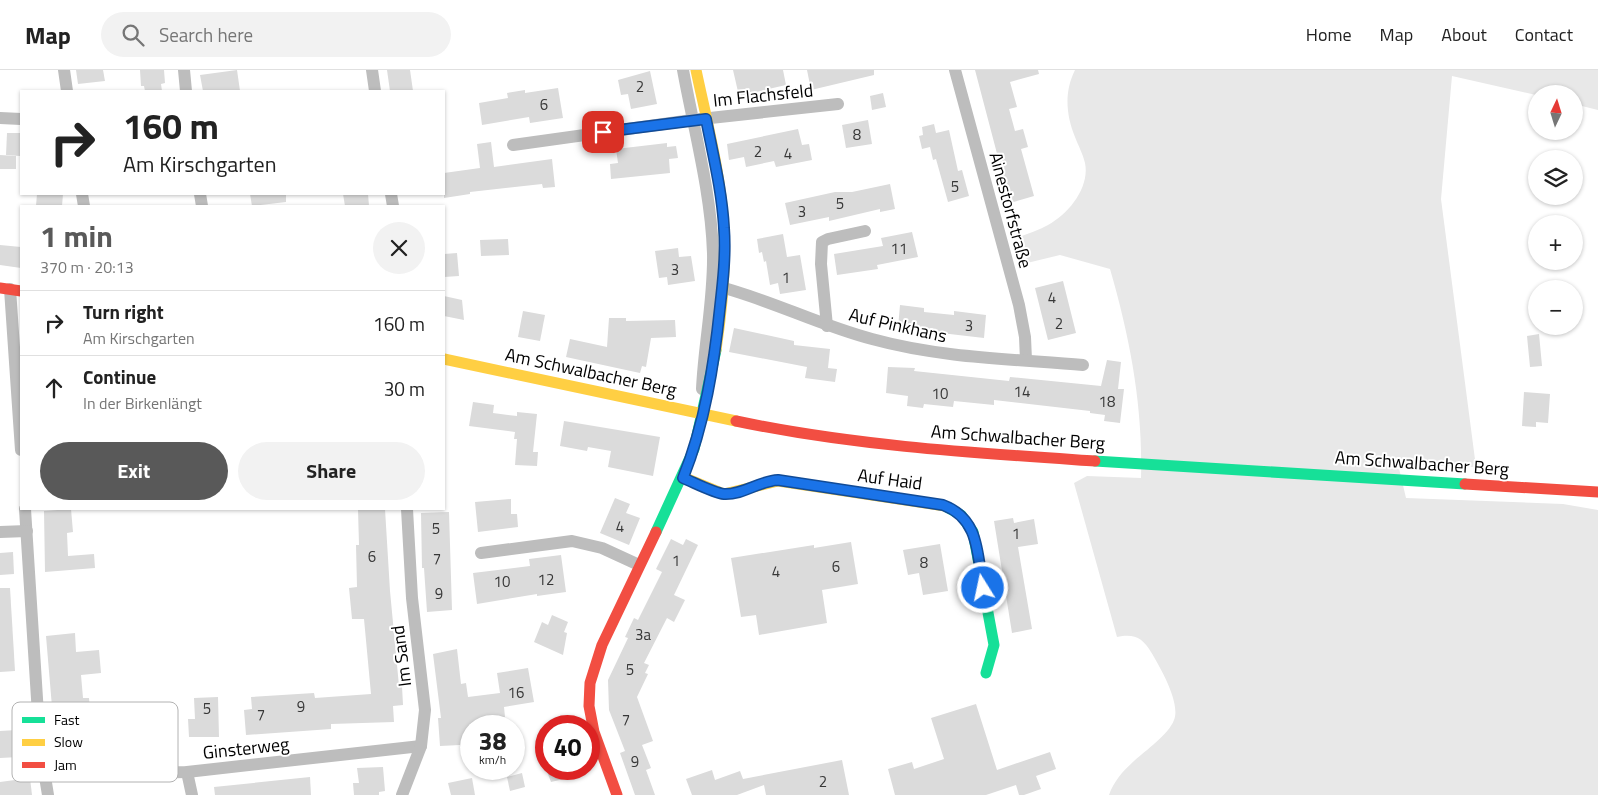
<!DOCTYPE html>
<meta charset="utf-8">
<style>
body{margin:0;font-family:"Titillium Web",sans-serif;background:#f2f2f2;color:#222;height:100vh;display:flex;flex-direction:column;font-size:19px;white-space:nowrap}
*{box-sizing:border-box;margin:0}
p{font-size:16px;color:#767676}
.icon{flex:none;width:28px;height:28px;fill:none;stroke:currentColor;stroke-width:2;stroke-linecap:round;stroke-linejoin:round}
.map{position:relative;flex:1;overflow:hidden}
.side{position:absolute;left:20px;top:135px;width:425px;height:305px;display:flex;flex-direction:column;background:#fff;border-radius:0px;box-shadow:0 1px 4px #0004}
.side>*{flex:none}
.hud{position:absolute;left:20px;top:20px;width:425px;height:105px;border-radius:0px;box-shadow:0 1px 4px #0004;background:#fff;color:#222;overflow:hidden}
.needle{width:32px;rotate:4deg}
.fabs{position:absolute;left:1528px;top:15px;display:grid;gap:10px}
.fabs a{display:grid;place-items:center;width:55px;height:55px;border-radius:50%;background:#fff;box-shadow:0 1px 4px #0004;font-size:25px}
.speed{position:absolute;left:460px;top:645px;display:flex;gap:10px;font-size:25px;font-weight:700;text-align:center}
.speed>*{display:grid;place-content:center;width:65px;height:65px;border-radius:50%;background:#fff;box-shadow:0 1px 4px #0004;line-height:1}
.speed small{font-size:12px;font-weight:400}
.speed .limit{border:8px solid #d22;background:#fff;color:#111}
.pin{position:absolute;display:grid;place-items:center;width:42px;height:42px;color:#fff;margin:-21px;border-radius:10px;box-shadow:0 2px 8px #0006}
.me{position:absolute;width:55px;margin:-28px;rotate:350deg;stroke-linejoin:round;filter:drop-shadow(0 0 4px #0008)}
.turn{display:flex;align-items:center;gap:18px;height:105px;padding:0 20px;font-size:22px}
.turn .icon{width:65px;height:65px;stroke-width:2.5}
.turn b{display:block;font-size:35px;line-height:42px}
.round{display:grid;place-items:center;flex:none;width:52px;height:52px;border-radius:26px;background:#f2f2f2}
.headline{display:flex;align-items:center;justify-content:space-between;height:85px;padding:0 20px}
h1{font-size:30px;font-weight:700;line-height:38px;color:#595959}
.button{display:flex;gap:10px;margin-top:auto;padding:10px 20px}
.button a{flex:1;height:58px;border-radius:30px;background:#595959;color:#fff;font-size:20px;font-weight:700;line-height:58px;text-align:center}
.button a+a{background:#f2f2f2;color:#222}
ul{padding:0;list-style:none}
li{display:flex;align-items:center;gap:15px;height:65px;padding:0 20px;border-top:1px solid #e0e0e0}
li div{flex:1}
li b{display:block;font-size:19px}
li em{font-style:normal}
header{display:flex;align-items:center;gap:30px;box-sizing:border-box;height:70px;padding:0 25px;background:#fff;border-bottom:1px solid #e0e0e0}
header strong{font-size:24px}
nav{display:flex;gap:28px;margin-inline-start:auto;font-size:18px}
.search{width:350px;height:45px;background:#f2f2f2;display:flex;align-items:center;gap:12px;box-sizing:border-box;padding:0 18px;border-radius:28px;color:#767676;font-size:19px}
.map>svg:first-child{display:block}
</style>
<header>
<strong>Map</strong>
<div class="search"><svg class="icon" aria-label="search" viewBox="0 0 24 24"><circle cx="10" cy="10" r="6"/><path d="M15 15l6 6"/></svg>Search here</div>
<nav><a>Home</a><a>Map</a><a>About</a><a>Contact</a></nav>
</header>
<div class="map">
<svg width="1598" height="725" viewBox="0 0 1598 725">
<rect width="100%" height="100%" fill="#fff"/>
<path fill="#e8e8e8" d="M1075,0h523v40l-24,-6v-10l-38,1 -84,-19 -11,123 35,268 -78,-3 8,34 157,6 35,6v285h-489c5,-14 14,-24 25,-34 11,-10 35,-27 40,-41 7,-17 -14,-53 -23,-68 -8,-14 -17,-19 -34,-15l-43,-154 13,-7 54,2c2,-72 -11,-140 -31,-209l-50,-14 -33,8 -8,-26c10,-4 20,-7 29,-12 21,-11 42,-38 37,-62 -2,-9 -7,-18 -10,-26 -9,-22 -11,-45 0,-67z"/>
<g fill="#dbdbdb">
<polygon points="76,0 103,0 105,11 78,14"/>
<polygon points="140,0 164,0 165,13 161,14 162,21 145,21 144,16 141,16"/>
<polygon points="237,0 240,21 203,21 200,5"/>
<polygon points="387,0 410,0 413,21 390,21"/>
<polygon points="733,0 783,0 786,15 739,26"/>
<polygon points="807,0 874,0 874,5 811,20"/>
<polygon points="975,0 1038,0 1039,4 1010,12 1017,37 1009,39 1015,61 1023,59 1028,77 1021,79 1034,126 1010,133"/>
<polygon points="650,1 657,34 631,39 628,24 621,25 618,10"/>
<polygon points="558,18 563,48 530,53 529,47 482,55 479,33 508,28 507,23 525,20 525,23"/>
<polygon points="883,23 886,37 872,40 870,26"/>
<polygon points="868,50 872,74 846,78 842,55"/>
<polygon points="934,54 936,63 949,60 958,101 962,100 969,126 948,132 936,89 933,90 930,77 922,79 919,66 923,65 922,57"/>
<polygon points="798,59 802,75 809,74 812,90 776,97 774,91 746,97 744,87 729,90 727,74"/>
<polygon points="7,63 21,63 20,86 6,85"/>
<polygon points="491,72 494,97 552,89 555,117 543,118 542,114 470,122 470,124 444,128 444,103 480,98 477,74"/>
<polygon points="667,73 667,77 676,76 678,88 669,89 670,103 611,109 610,94 618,93 616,79"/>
<polygon points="0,85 16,86 16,99 0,99"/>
<polygon points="890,114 895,139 880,142 880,139 829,151 829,147 790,155 785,133 835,122 852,122"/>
<polygon points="37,124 63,124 62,136 36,136"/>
<polygon points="250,124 286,124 286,132 252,136"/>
<polygon points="343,124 368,124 369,136 345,136"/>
<polygon points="912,162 918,187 877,195 878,199 837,205 834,184 883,176 881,168"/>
<polygon points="783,164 787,187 800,185 806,220 780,224 778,213 770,215 766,191 764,192 762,182 759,183 757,169"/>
<polygon points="508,169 509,185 481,186 480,170"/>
<polygon points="0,175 21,177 21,198 0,195"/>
<polygon points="678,178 679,187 691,186 695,211 668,215 667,207 659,208 655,181"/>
<polygon points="457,183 459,206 444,207 444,184"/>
<polygon points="1063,211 1076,263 1048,270 1035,218"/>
<polygon points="444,226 462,230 464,250 444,246"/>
<polygon points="900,235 924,238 924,242 954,245 954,241 986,245 984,268 898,258"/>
<polygon points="523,241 545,245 540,271 518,267"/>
<polygon points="609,248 626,248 626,251 675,250 676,267 651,268 646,297 642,296 640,303 566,287 570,269 607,277"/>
<polygon points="734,258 794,271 794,275 830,279 828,298 837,299 835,312 805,308 807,297 729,282"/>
<polygon points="1539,264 1542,296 1530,297 1527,266"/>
<polygon points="1107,290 1121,292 1118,319 1124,319 1120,353 1104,351 1105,345 1090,343 1090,341 994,330 994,335 954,331 953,337 924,334 923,338 907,336 908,326 886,323 888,297 915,298 914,301 1009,311 1010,307 1101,316"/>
<polygon points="1524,322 1550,324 1548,353 1536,352 1536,357 1522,356"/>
<polygon points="473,332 494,335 493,343 517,346 517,342 537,344 533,382 538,382 537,396 515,395 517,369 514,369 515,362 469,356"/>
<polygon points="564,351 660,367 653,406 608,397 611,381 588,377 587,381 560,376"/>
<polygon points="615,428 630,434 626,443 640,448 629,475 600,463"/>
<polygon points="511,429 511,444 517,444 518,457 478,462 475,432"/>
<polygon points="71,439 73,462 67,463 68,486 94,484 95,498 45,502 44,441"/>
<polygon points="358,439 385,439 390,521 399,616 402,616 403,635 393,636 394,652 331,654 331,659 246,665 244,640 252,639 251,627 314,623 315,628 371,624 364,549 352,549 349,518 357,517 356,475 359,475"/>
<polygon points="449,442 452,540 427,542 424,498 422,498 421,443"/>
<polygon points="1013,448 1014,453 1034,449 1038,474 1018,477 1032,559 1012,563 994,451"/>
<polygon points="671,469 683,475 686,469 698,475 674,525 685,530 674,552 667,548 644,593 649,595 645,603 648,604 637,627 653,671 642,675 651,698 646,700 655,725 635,725 620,683 625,681 609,640 608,610 628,568 625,567 634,548 638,550 662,502 656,499"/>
<polygon points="851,472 858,514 822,520 827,553 759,565 756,545 741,547 731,488 814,475 814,478"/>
<polygon points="940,474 948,521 923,525 919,503 908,505 903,480"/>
<polygon points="13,482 14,504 0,505 0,483"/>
<polygon points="561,485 566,522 537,526 537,524 477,534 473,503 530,496 529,489"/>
<polygon points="0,518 10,518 15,601 0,602"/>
<polygon points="552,545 568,552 564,562 567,563 563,585 534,572 542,552 548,555"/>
<polygon points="75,563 76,582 99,580 101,603 81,605 83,628 89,628 90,641 80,641 81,683 56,684 46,566"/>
<polygon points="457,579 461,614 466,613 468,627 500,623 497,603 528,598 534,632 504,637 505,647 471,653 471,678 460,679 460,675 440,676 438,648 441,648 433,584"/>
<polygon points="218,627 219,667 189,667 188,649 195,649 194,628"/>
<polygon points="976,634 997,700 1050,682 1056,699 1036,706 1041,719 1024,725 1019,725 1016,715 986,725 895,725 888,699 912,692 914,699 944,689 931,648"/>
<polygon points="17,660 19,687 0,688 0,661"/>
<polygon points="842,690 849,725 766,725 764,715 737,725 692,725 686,709 712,700 715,710 740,701 743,709"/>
<polygon points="383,697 385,721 379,722 379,725 354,725 353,713 359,713 357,698"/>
<polygon points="546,699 585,699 585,704 551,712"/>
<polygon points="522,703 525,717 510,721 507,707"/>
<polygon points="310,707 311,725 215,725 214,717"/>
<polygon points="30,708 32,725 0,725 0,712"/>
<polygon points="472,708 475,725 451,725 448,713"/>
</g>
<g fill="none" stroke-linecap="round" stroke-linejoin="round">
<g stroke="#bdbdbd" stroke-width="12">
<polyline points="64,0 67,21"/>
<polyline points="184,0 186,21"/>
<polyline points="372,0 375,21"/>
<path d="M683,0c11,60 28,122 30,183 1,46 -9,91 -11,136"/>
<polyline points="955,0 1019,235 1025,267 1026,290"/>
<polyline points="0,48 21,49"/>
<polyline points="513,75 692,50 838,34"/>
<polyline points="82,124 84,136"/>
<polyline points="200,124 202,136"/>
<polyline points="391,124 393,136"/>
<path d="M713,215c54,13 105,40 159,54 69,19 140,20 211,26"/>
<polyline points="10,219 21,380"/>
<polyline points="827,256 821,194 822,172 828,169 865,161"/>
<polyline points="25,439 40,676 48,725"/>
<polyline points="0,462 27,461"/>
<polyline points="481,483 572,471 602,478 639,495"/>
<polyline points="187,702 192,725"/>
<polyline points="44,705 187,702 421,676"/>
<polyline points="402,725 421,676 425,640 412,528 407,439"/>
</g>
<g stroke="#16e098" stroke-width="11">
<polyline points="1095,391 1465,414"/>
<polyline points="945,436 961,445 973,462 994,575 986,603"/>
<polyline points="656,462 694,379 716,280"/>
</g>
<g stroke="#ffcf43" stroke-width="11">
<path d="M696,0c11,52 25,105 28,158 2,41 -2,82 -8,122"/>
<polyline points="444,289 736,351"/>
<polyline points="683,407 724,424 778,411 945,436"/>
</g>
<g stroke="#f24e42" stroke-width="11">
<polyline points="0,218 21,221"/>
<path d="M736,351c118,25 239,32 359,40"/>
<polyline points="1465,414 1598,422"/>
<polyline points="617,725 594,662 589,636 590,613 602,575 656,462"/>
</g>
</g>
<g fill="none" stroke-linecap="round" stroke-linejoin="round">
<defs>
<path id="route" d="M603,62l103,-13c7,36 16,72 18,109 2,26 -1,53 -4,79 -6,58 -15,116 -37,171 10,4 31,15 41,16 19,1 35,-13 54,-14l165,25c37,14 34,49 40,83"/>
</defs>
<use href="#route" stroke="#114b97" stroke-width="12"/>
<use href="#route" stroke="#1a73e8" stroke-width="9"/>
</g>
<g text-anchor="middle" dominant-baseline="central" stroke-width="4" stroke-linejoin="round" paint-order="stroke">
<g font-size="15" fill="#373737">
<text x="640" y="16">2</text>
<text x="544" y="34">6</text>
<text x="857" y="64">8</text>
<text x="758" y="81">2</text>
<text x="788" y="83">4</text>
<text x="955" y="116">5</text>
<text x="840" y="133">5</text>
<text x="802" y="141">3</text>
<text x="899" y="178">11</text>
<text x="675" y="199">3</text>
<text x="786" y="207">1</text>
<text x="1052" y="227">4</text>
<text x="1059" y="253">2</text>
<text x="969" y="255">3</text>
<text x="1022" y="321">14</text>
<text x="940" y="323">10</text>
<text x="1107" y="331">18</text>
<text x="620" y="456">4</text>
<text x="436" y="458">5</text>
<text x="1016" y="463">1</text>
<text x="372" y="486">6</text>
<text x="437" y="488">7</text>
<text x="676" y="490">1</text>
<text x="924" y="492">8</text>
<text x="836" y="496">6</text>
<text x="776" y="501">4</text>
<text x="546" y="509">12</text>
<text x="502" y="511">10</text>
<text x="439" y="523">9</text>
<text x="643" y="564">3a</text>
<text x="630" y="599">5</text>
<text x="516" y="622">16</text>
<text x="301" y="636">9</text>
<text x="207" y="638">5</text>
<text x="261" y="644">7</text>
<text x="626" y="649">7</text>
<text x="635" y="691">9</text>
<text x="823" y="711">2</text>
</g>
<g font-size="18" fill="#000" stroke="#fff">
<text transform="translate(763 25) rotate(-6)">Im Flachsfeld</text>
<text transform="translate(1011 140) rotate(75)">Ainestorfstraße</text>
<text transform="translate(898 255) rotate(13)">Auf Pinkhans</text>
<text transform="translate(591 302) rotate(12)">Am Schwalbacher Berg</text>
<text transform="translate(1018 367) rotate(4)">Am Schwalbacher Berg</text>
<text transform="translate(1422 393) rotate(4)">Am Schwalbacher Berg</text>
<text transform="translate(890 409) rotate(8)">Auf Haid</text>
<text transform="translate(401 586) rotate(-97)">Im Sand</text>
<text transform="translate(246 678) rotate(-6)">Ginsterweg</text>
</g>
</g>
<rect x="12" y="632" width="166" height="80" rx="8" fill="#fff" stroke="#b2b2b2" stroke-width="1"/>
<rect x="22" y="647" width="23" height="6" fill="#16e098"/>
<rect x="22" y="669" width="23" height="7" fill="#ffcf43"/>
<rect x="22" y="692" width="23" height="6" fill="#f24e42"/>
<g font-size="14" fill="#000">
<text x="54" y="655">Fast</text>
<text x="54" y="677">Slow</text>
<text x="54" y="700">Jam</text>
</g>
</svg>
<div class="fabs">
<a><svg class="needle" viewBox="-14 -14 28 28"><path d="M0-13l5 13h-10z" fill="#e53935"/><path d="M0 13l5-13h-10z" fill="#767676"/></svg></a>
<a><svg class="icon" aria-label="layers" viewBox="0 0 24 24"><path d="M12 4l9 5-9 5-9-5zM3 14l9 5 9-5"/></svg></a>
<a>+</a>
<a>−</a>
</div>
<div class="speed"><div>38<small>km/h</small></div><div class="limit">40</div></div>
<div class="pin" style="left:603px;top:62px;background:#d93025"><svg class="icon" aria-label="arrive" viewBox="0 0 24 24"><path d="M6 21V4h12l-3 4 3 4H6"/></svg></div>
<svg class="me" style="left:983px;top:518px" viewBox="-20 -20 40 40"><circle r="17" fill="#1a73e8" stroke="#fff" stroke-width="3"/><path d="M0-11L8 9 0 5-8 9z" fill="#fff"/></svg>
<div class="hud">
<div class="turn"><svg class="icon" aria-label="right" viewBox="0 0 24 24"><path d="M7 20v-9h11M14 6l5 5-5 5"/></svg><div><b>160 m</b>Am Kirschgarten</div></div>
</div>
<section class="side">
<div class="headline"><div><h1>1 min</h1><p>370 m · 20:13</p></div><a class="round"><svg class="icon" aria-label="close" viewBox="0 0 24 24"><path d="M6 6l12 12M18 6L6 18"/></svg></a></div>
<ul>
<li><svg class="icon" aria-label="right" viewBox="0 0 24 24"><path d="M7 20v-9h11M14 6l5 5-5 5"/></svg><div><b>Turn right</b><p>Am Kirschgarten</p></div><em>160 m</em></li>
<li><svg class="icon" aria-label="ahead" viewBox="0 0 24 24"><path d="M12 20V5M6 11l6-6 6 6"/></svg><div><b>Continue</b><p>In der Birkenlängt</p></div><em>30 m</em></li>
</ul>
<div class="button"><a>Exit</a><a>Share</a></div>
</section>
</div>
